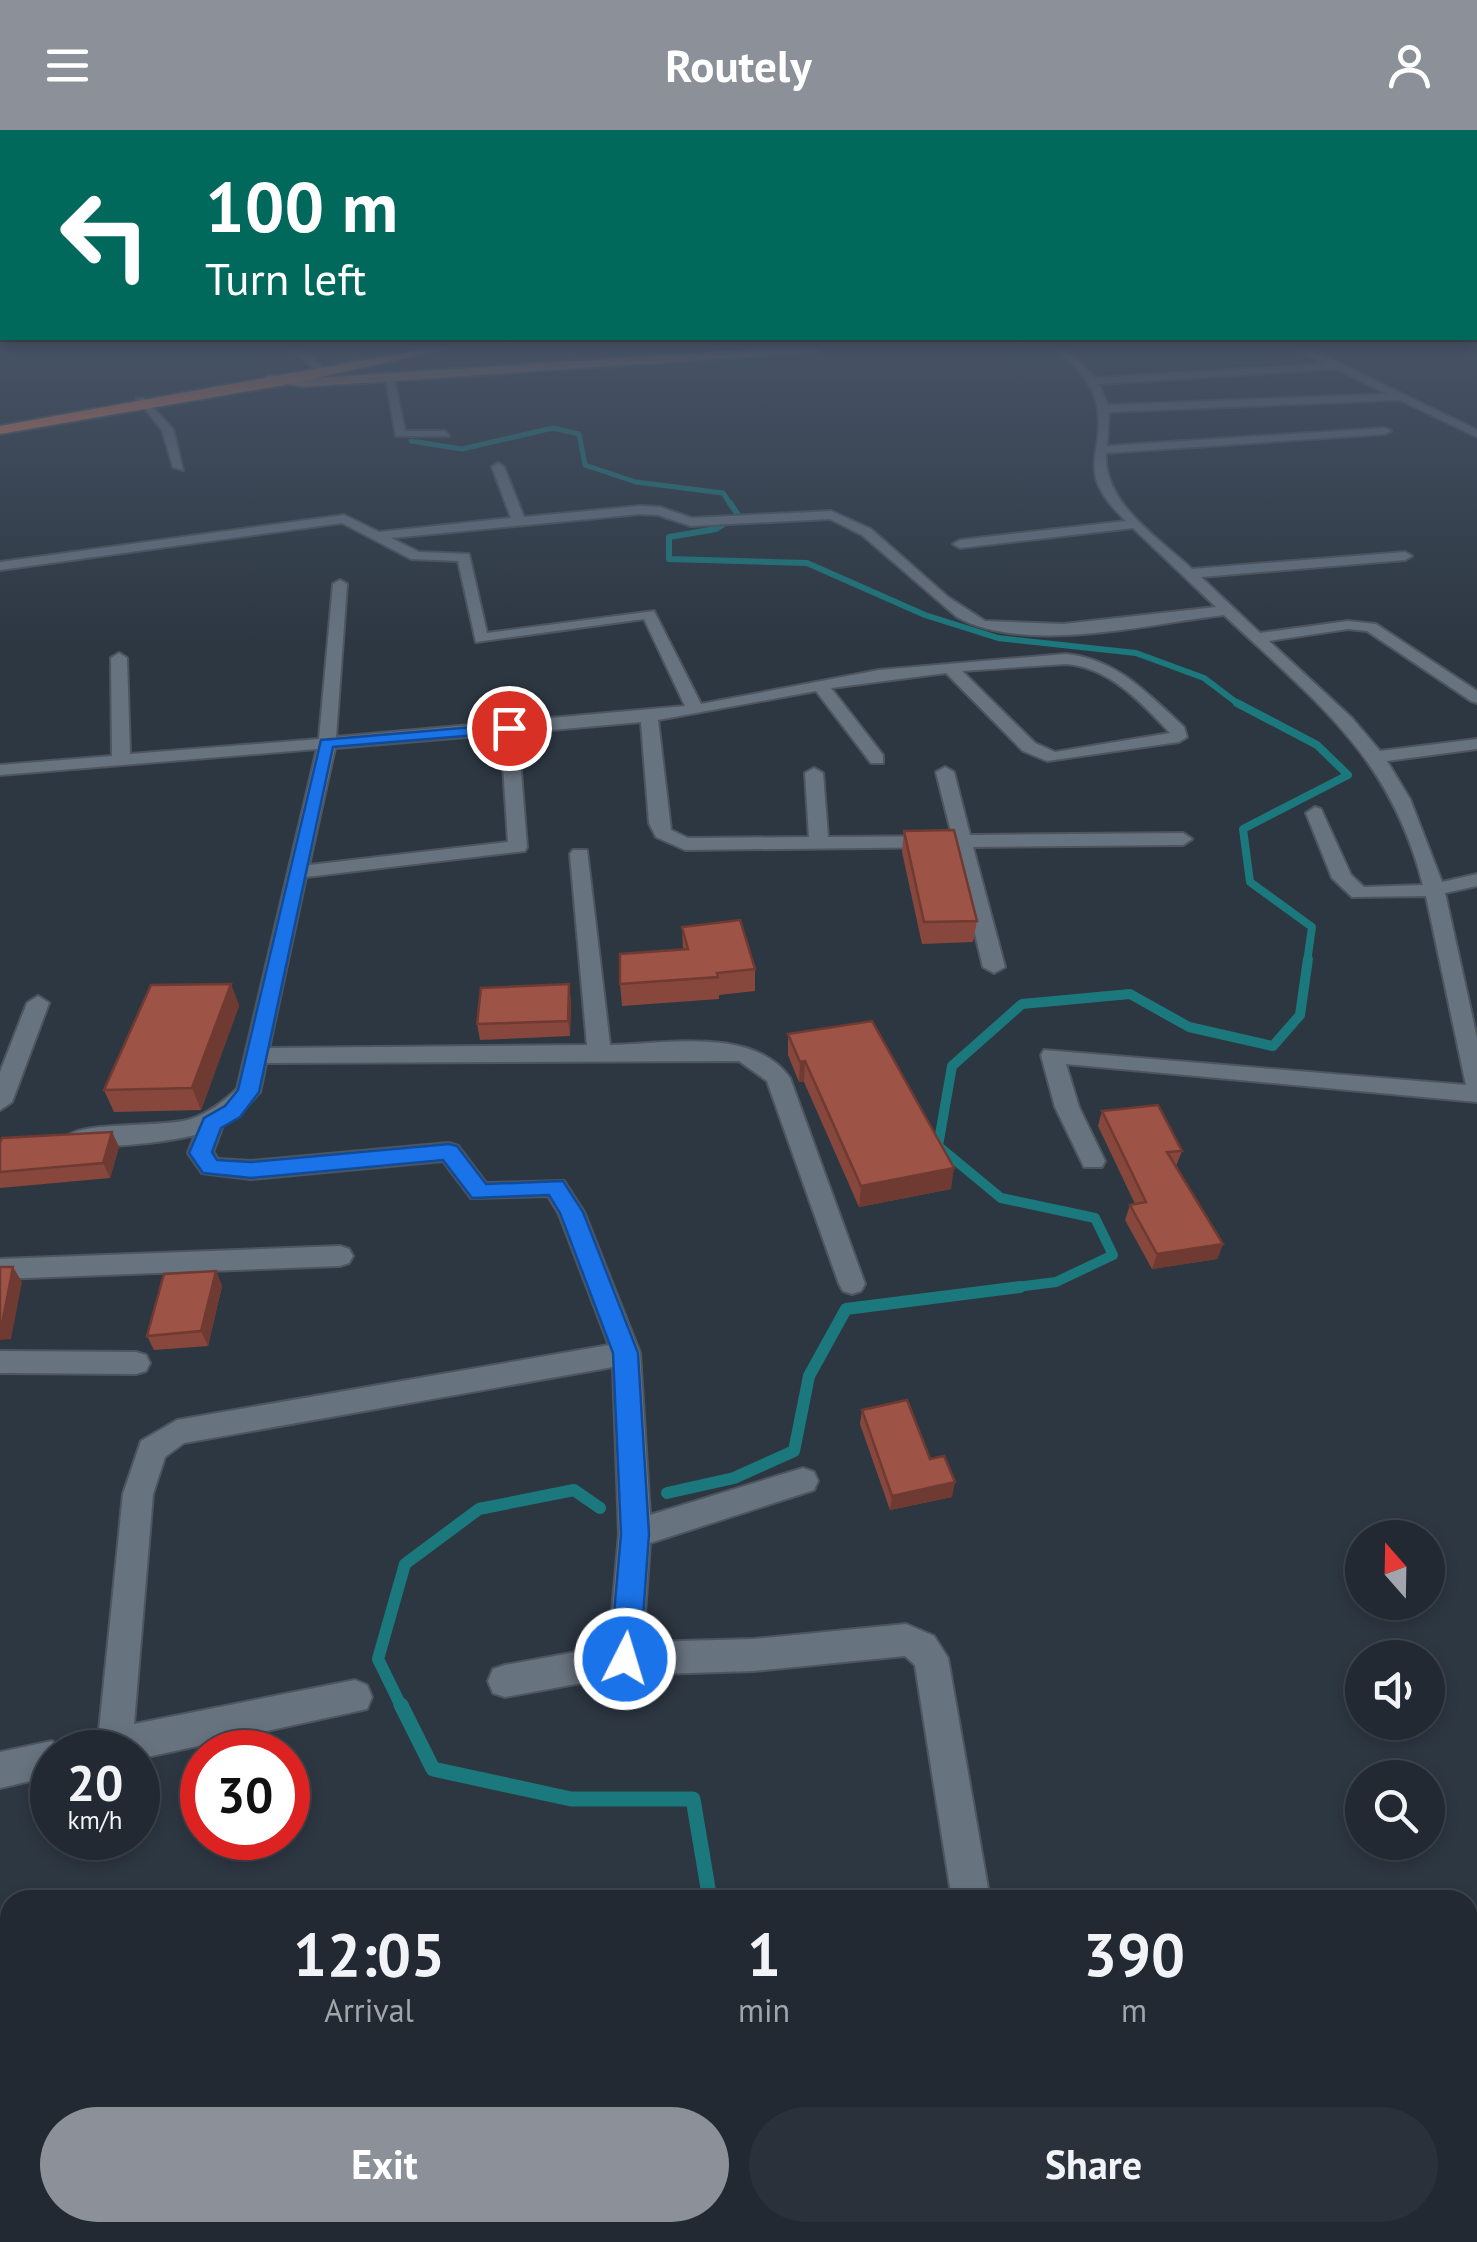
<!DOCTYPE html>
<style>
body{margin:0;font-family:"PT Sans",sans-serif;background:#2a313a;color:#f1f3f6;height:100vh;display:flex;flex-direction:column;font-size:38px;white-space:nowrap}
*{box-sizing:border-box;margin:0}
p{font-size:32px;color:#a2a6ac}
.icon{flex:none;width:55px;height:55px;fill:none;stroke:currentColor;stroke-width:2;stroke-linecap:round;stroke-linejoin:round}
.map{position:relative;flex:1;overflow:hidden}
.sheet{position:absolute;left:0px;top:1760px;width:1478px;height:352px;display:flex;flex-direction:column;background:#222932;border-radius:30px 30px 0 0;box-shadow:0 5px 15px #0003,0 0 0 2px #3f454d}
.sheet>*{flex:none}
.banner{position:absolute;left:0px;top:0px;width:1478px;height:210px;box-shadow:0 5px 15px #0003,0 0 0 2px #3f454d;background:#00695c;color:#fff;overflow:hidden}
.needle{width:65px;rotate:340deg}
.tools{position:absolute;left:1345px;top:1390px;display:grid;gap:20px}
.tools a{display:grid;place-items:center;width:100px;height:100px;border-radius:50%;background:#222932;box-shadow:0 5px 15px #0003,0 0 0 2px #3f454d;font-size:50px}
.speed{position:absolute;left:30px;top:1600px;display:flex;gap:20px;font-size:50px;font-weight:700;text-align:center}
.speed>*{display:grid;place-content:center;width:130px;height:130px;border-radius:50%;background:#222932;box-shadow:0 5px 15px #0003,0 0 0 2px #3f454d;line-height:1}
.speed small{font-size:25px;font-weight:400}
.speed .limit{border:15px solid #d22;background:#fff;color:#111}
.pin{position:absolute;display:grid;place-items:center;width:85px;height:85px;color:#fff;margin:-42px;border:5px solid #fff;border-radius:50%;box-shadow:0 2px 10px #0007}
.me{position:absolute;width:110px;margin:-55px;rotate:5deg;stroke-linejoin:round;filter:drop-shadow(0 0 8px #0008)}
.turn{display:flex;align-items:center;gap:35px;height:210px;padding:0 40px;font-size:45px}
.turn .icon{width:130px;height:130px;stroke-width:2.5}
.turn b{display:block;font-size:70px;line-height:85px}
.eta{display:flex;justify-content:space-evenly;align-items:center;height:170px;text-align:center}
.eta b{font-size:60px;font-weight:700;line-height:70px}
.button{display:flex;gap:20px;margin-top:auto;padding:20px 40px}
.button a{flex:1;height:115px;border-radius:60px;background:#8c9099;color:#fff;font-size:40px;font-weight:700;line-height:115px;text-align:center}
.button a+a{background:#2a313a;color:#f1f3f6}
header{display:flex;justify-content:space-between;align-items:center;height:130px;padding:0 40px;background:#8c9099;color:#fff;font-size:45px;font-weight:700}
.map>svg:first-child{display:block}
</style>
<header><svg class="icon" aria-label="menu" viewBox="0 0 24 24"><path d="M4 6h16M4 12h16M4 18h16"/></svg>Routely<svg class="icon" aria-label="person" viewBox="0 0 24 24"><circle cx="12" cy="8" r="4"/><path d="M4 21q1-7 8-7t8 7"/></svg></header>
<div class="map">
<svg width="1477" height="2112" viewBox="0 0 1477 2112">
<rect width="100%" height="100%" fill="#2d3742"/>
<g fill="none" stroke-linecap="round" stroke-linejoin="round">
<polyline stroke="#1b787c" stroke-width="5" points="411,311 462,319 553,298 579,304 585,335 636,352 723,363 731,375"/>
<polyline stroke="#1b787c" stroke-width="6" points="730,373 738,385 716,399 669,407 669,429 807,433 925,485 998,508 1136,523 1204,548 1241,576"/>
<polyline stroke="#1b787c" stroke-width="8" points="1237,573 1317,615 1348,645 1243,699 1250,752 1312,797 1307,832"/>
<polyline stroke="#1b787c" stroke-width="10" points="1001,1159 1056,1152 1113,1125 1095,1088 1001,1068 938,1016 952,936 1022,874 1130,864 1189,897 1273,916 1300,885 1308,829"/>
<g stroke="#1b787c" stroke-width="12">
<polyline points="667,1363 734,1348 794,1321 809,1246 846,1179 1020,1157"/>
<polyline points="402,1578 378,1529 405,1434 479,1379 574,1360 600,1378"/>
</g>
<g stroke="#1b787c" stroke-width="15">
<polyline points="401,1575 433,1639 571,1669 693,1669 710,1770"/>
<polyline points="561,2112 562,2102"/>
</g>
<defs>
<g id="street">
<polygon points="291,218 301,218 324,238 315,240"/>
<polygon points="414,218 424,218 424,219 419,222"/>
<path d="M1056,218h10l29,30 230,-14 -29,-16h12l169,82v7l-77,-37 -291,12 -2,34 278,-18 6,3 -6,3 -279,19c-3,51 53,85 86,116l213,-17 7,4 -7,4 -204,17 59,56 88,-12 28,3 101,67v12l-6,-2 -104,-70 -19,-2 -79,12 83,77 28,33 97,-12v10l-90,12 23,38 32,83 35,-8v12l-32,7 32,145v64l-411,-38 13,43 26,54 -3,6h-18l-29,-60 -14,-52 3,-5 422,35 -40,-189 -74,1 -20,-19 -26,-65 9,-6 6,2 30,66 13,12 59,-2c-33,-130 -107,-183 -199,-270 -76,9 -198,40 -267,2l-95,-82 -32,-16 -139,7 -33,-11 -18,-1 -249,24 28,14 50,2 18,79 167,-22 47,93 178,-34 187,-16c51,5 82,40 118,73l3,10 -8,5 -132,19 -24,-10 -77,-78 -115,15 52,67v8h-12l-55,-72 -158,29 13,110 17,8 121,-1 -4,-64 9,-5 9,5 5,64 124,-1 -16,-64 9,-5 9,5 16,63 213,-2 9,6 -9,6 -210,2 32,120 -11,6 -11,-6 -29,-120 -269,3 -29,-13 -7,-14 -8,-101 -123,11 9,114 -2,4 -219,26 -37,171 318,-3 -17,-191 3,-4h14l23,195c54,-1 144,-19 180,33l75,206 -4,7 -9,3 -9,-3 -4,-7 -72,-203 -28,-20 -473,2 -6,29 -20,22 -17,11 -10,27 5,7 33,2 198,-18 9,3 28,37 78,-2 20,31 56,141 10,162 153,-47 11,4 4,9 -4,9 -164,53 -7,99 111,-3 152,-15 28,12 14,22 42,242h-38l-37,-235 -10,-9 -151,15 -129,4 -120,22 -12,-4 -5,-12 5,-12 12,-4 104,-19 10,-112 -6,-167 -429,76 -19,14 -12,37 -19,230 221,-44 12,5 5,12 -5,12 -229,50v-7h-86v24l-52,12v-36l52,-11 15,11 5,-12 27,-9 24,-237 18,-53 36,-21 432,-75 -50,-131 -11,-18 -77,2 -28,-37 -192,18 -49,-6 -14,-20 7,-18c-24,6 -114,20 -128,2 12,-16 97,-9 124,-18 18,-6 32,-17 46,-30l80,-340 -317,26v-10l112,-9 -1,-98 8,-5 8,5 3,96 189,-15 14,-155 7,-4 7,4 -11,153 349,-31 -41,-87 -168,23 -18,-81 -47,-2 -69,-36 -342,47v-8l344,-47 35,17 132,-14 -19,-51 6,-4 6,4 20,50 116,-11 20,1 32,11 139,-7 40,18 77,68 37,24 78,3 153,-17 -83,-79 -173,20 -7,-4 7,-4 166,-19c-58,-55 -15,-68 -31,-123 -6,-21 -25,-35 -39,-50zM1336,239l51,25 -279,11 -9,-21zM1066,534c43,3 76,39 104,69l-115,19 -20,-9 -73,-72zM501,604l7,108 -199,23 26,-117z"/>
<polygon points="385,245 394,247 405,301 445,301 449,306 396,306"/>
<polygon points="136,268 144,268 173,299 183,340 173,337 162,300"/>
<polygon points="38,866 49,873 12,972 0,980 0,942 27,873"/>
<polygon points="340,1116 349,1119 353,1126 349,1133 340,1136 0,1149 0,1129"/>
<polygon points="0,1221 136,1222 146,1225 150,1233 146,1241 136,1244 0,1243"/>
<polygon points="1055,2102 1153,2102 1157,2112 1059,2112"/>
</g>
<polygon id="primary" points="771,218 824,218 818,222 302,257 263,249 269,245 302,249"/>
<polygon id="highway" points="430,218 452,218 284,255 0,304 0,296"/>
</defs>
<use href="#street" stroke="#4d555f" stroke-width="4"/>
<use href="#primary" stroke="#4d555f" stroke-width="4"/>
<use href="#highway" stroke="#4d555f" stroke-width="4"/>
<use href="#street" fill="#687380" fill-rule="evenodd"/>
<use href="#primary" fill="#bb7a67" fill-rule="evenodd"/>
<use href="#highway" fill="#f27f57" fill-rule="evenodd"/>
</g>
<g fill="#88473d">
<polygon points="904,701 977,791 973,812 922,814 902,722"/>
<polygon points="682,797 755,839 755,861 719,865 719,869 622,876 620,854 683,820"/>
<polygon points="231,854 239,876 201,980 114,982 104,960"/>
<polygon points="571,869 570,906 480,910 477,894"/>
<polygon points="788,904 951,1059 859,1077 804,952 799,952 788,925"/>
<polygon points="1102,981 1182,1021 1176,1036 1223,1114 1217,1129 1152,1139 1125,1090 1130,1075 1135,1074 1098,996"/>
<polygon points="112,1002 119,1017 110,1048 0,1058 0,1013"/>
<polygon points="216,1141 222,1156 208,1216 154,1220 147,1206"/>
<polygon points="862,1280 930,1329 952,1367 890,1380 860,1294"/>
</g>
<g fill="#6f3a32">
<polygon points="231,854 239,876 201,980 192,958"/>
<polygon points="569,854 571,869 570,906 568,891"/>
<polygon points="805,931 804,952 799,952 800,932"/>
<polygon points="112,1002 119,1017 110,1048 103,1033"/>
<polygon points="954,1038 951,1059 859,1077 861,1056"/>
<polygon points="1223,1114 1217,1129 1152,1139 1157,1124"/>
<polygon points="13,1137 22,1152 11,1209 0,1210 0,1194"/>
<polygon points="216,1141 222,1156 208,1216 201,1201"/>
<polygon points="955,1352 952,1367 890,1380 892,1366"/>
</g>
<g fill="#9e5347" stroke="#6f3a32" stroke-width="2.5">
<polygon points="954,700 977,791 924,792 904,701"/>
<polygon points="740,790 755,839 717,843 718,847 620,854 620,824 688,819 682,797"/>
<polygon points="231,854 192,958 104,960 151,855"/>
<polygon points="569,854 568,891 477,894 481,858"/>
<polygon points="872,891 954,1038 861,1056 805,931 800,932 788,904"/>
<polygon points="1158,975 1182,1021 1167,1022 1223,1114 1157,1124 1130,1075 1146,1072 1102,981"/>
<polygon points="112,1002 103,1033 0,1042 0,1013 2,1008"/>
<polygon points="0,1137 13,1137 2,1194 0,1194"/>
<polygon points="216,1141 201,1201 147,1206 164,1144"/>
<polygon points="907,1270 930,1329 944,1326 955,1352 892,1366 862,1280"/>
</g>
<linearGradient id="sky" x2="0" y2="1"><stop stop-color="#191e24"/><stop offset="0.42" stop-color="#465365"/><stop offset="1" stop-color="#465365" stop-opacity="0"/></linearGradient>
<rect width="1477" height="513" fill="url(#sky)"/>
<polygon fill="#1a73e8" stroke="#114b97" stroke-width="2.5" points="509,594 514,595 514,602 333,617 259,962 240,987 221,998 212,1022 217,1030 251,1032 449,1014 457,1016 486,1054 563,1051 583,1082 638,1223 649,1404 640,1529 636,1539 625,1543 614,1539 610,1529 621,1404 613,1223 560,1083 549,1065 472,1068 443,1030 251,1048 203,1043 189,1023 204,988 225,976 238,960 321,610"/>
</svg>
<div class="tools">
<a><svg class="needle" viewBox="-14 -14 28 28"><path d="M0-13l5 13h-10z" fill="#e53935"/><path d="M0 13l5-13h-10z" fill="#a2a6ac"/></svg></a>
<a><svg class="icon" aria-label="sound" viewBox="0 0 24 24"><path d="M4 9h4l5-4v14l-5-4H4zM17 9q2 3 0 6"/></svg></a>
<a><svg class="icon" aria-label="search" viewBox="0 0 24 24"><circle cx="10" cy="10" r="6"/><path d="M15 15l6 6"/></svg></a>
</div>
<div class="speed"><div>20<small>km/h</small></div><div class="limit">30</div></div>
<div class="pin" style="left:509px;top:598px;background:#d93025"><svg class="icon" aria-label="arrive" viewBox="0 0 24 24"><path d="M6 21V4h12l-3 4 3 4H6"/></svg></div>
<svg class="me" style="left:625px;top:1529px" viewBox="-20 -20 40 40"><circle r="17" fill="#1a73e8" stroke="#fff" stroke-width="3"/><path d="M0-11L8 9 0 5-8 9z" fill="#fff"/></svg>
<div class="banner">
<div class="turn"><svg class="icon" aria-label="left" viewBox="0 0 24 24"><path d="M17 20v-9H6M10 6l-5 5 5 5"/></svg><div><b>100 m</b>Turn left</div></div>
</div>
<section class="sheet">
<div class="eta">
<div><b>12:05</b><p>Arrival</p></div>
<div><b>1</b><p>min</p></div>
<div><b>390</b><p>m</p></div>
</div>
<div class="button"><a>Exit</a><a>Share</a></div>
</section>
</div>
